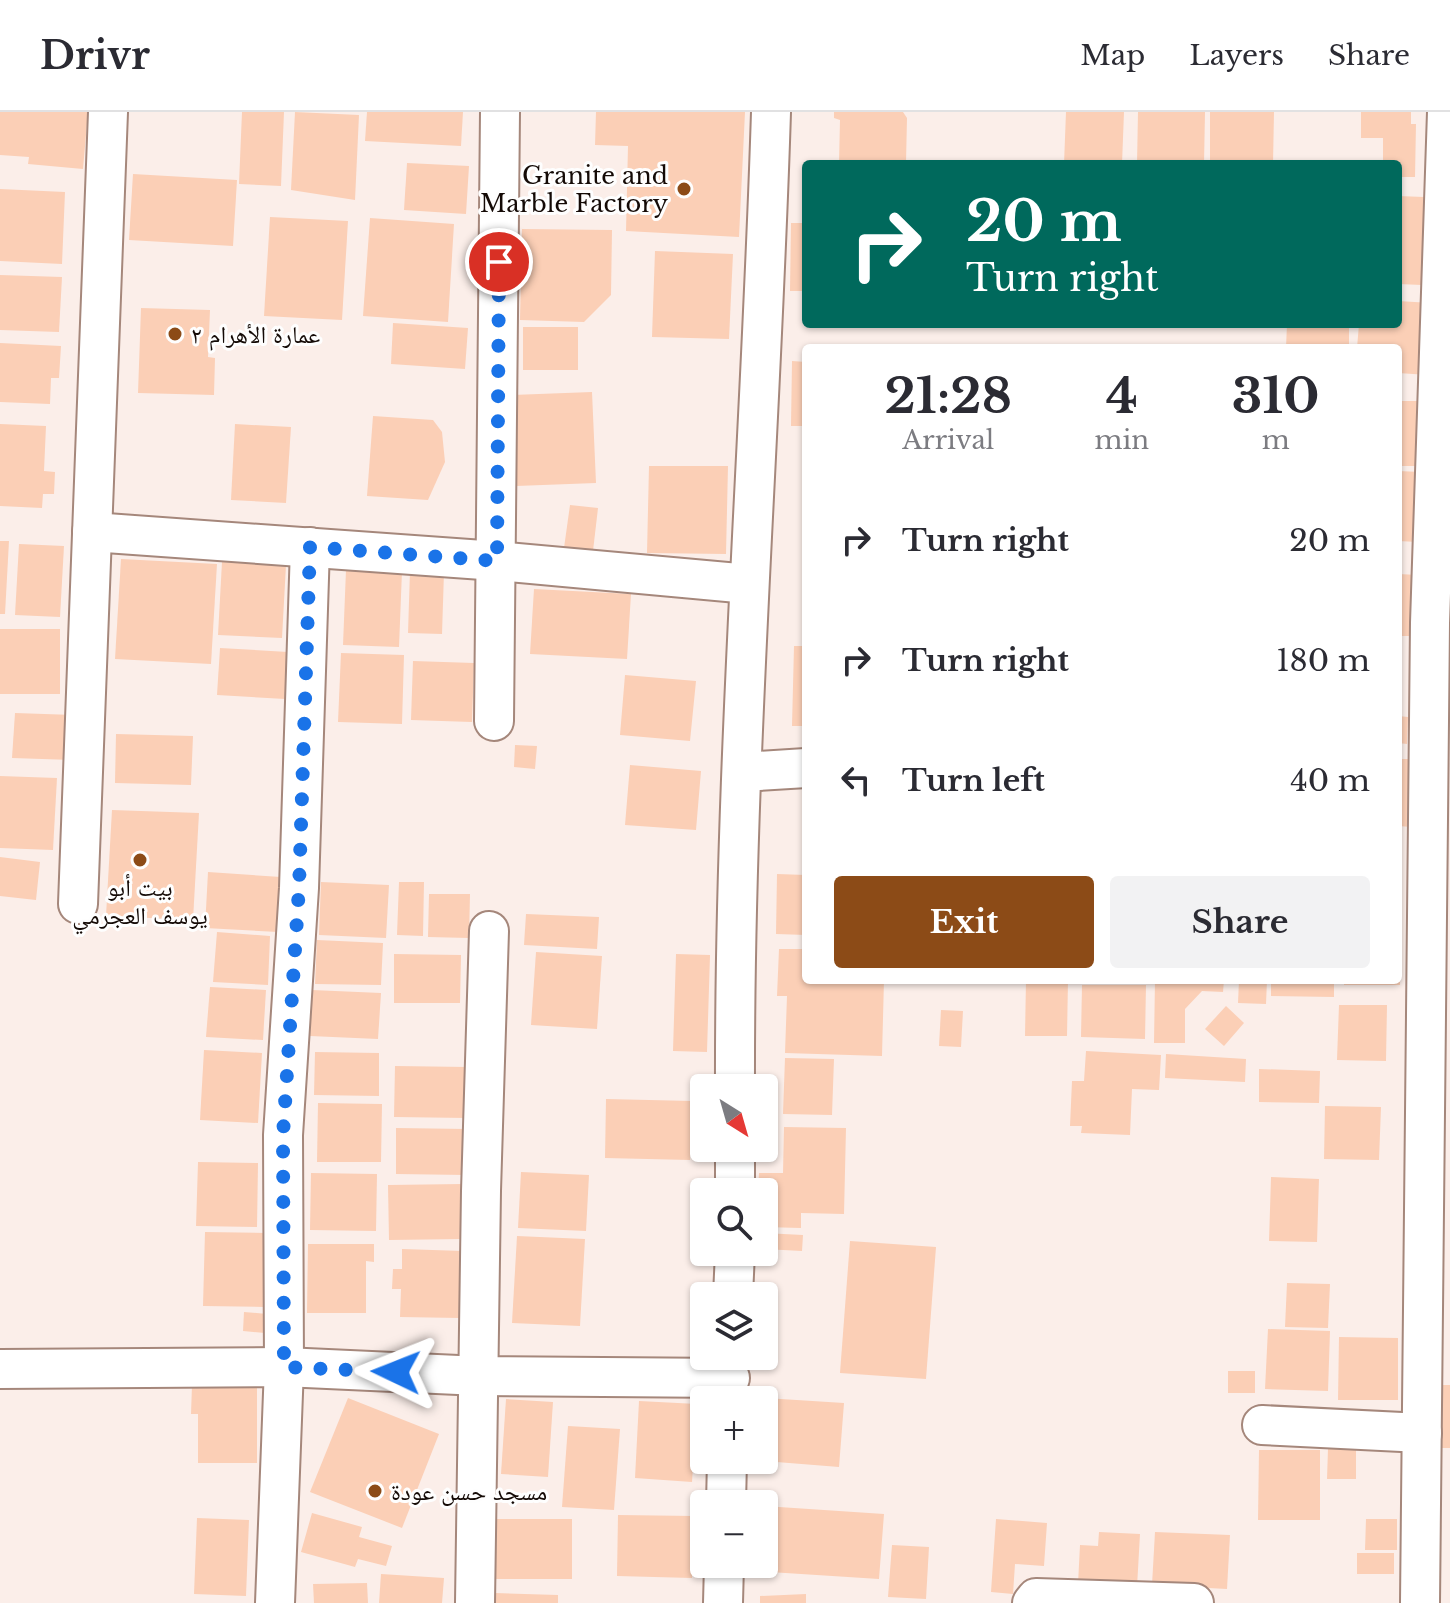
<!DOCTYPE html>
<meta charset="utf-8">
<style>
body{margin:0;font-family:"Libre Baskerville","Noto Naskh Arabic",serif;background:#f2f2f3;color:#2b2b33;height:100vh;display:flex;flex-direction:column;font-size:30px;white-space:nowrap}
*{box-sizing:border-box;margin:0}
p{font-size:26px;color:#7c7c81}
.icon{flex:none;width:44px;height:44px;fill:none;stroke:currentColor;stroke-width:2;stroke-linecap:round;stroke-linejoin:round}
.map{position:relative;flex:1;overflow:hidden}
.panel{position:absolute;left:802px;top:232px;width:600px;height:640px;display:flex;flex-direction:column;background:#fff;border-radius:8px;box-shadow:0 2px 6px #0004}
.panel>*{flex:none}
.banner{position:absolute;left:802px;top:48px;width:600px;height:168px;border-radius:8px;box-shadow:0 2px 6px #0004;background:#00695c;color:#fff;overflow:hidden}
.needle{width:52px;rotate:143deg}
.controls{position:absolute;left:690px;top:962px;display:grid;gap:16px}
.controls a{display:grid;place-items:center;width:88px;height:88px;border-radius:8px;background:#fff;box-shadow:0 2px 6px #0004;font-size:40px}
.pin{position:absolute;display:grid;place-items:center;width:68px;height:68px;color:#fff;margin:-34px;border:4px solid #fff;border-radius:50%;box-shadow:0 2px 8px #0007}
.me{position:absolute;width:88px;margin:-44px;rotate:272deg;stroke-linejoin:round;filter:drop-shadow(0 0 6px #0008)}
.turn{display:flex;align-items:center;gap:28px;height:168px;padding:0 32px;font-size:36px}
.turn .icon{width:104px;height:104px;stroke-width:2.5}
.turn b{display:block;font-size:56px;line-height:68px}
.eta{display:flex;justify-content:space-evenly;align-items:center;height:136px;text-align:center}
.eta b{font-size:48px;font-weight:700;line-height:56px}
.button{display:flex;gap:16px;margin-top:auto;padding:16px 32px}
.button a{flex:1;height:92px;border-radius:8px;background:#8c4b17;color:#fff;font-size:32px;font-weight:700;line-height:92px;text-align:center}
.button a+a{background:#f2f2f3;color:#2b2b33}
ul{padding:0;list-style:none}
li{display:flex;align-items:center;gap:24px;height:120px;padding:0 32px}
li div{flex:1}
li b{display:block;font-size:30px}
li em{font-style:normal}
header{display:flex;align-items:center;gap:48px;box-sizing:border-box;height:112px;padding:0 40px;background:#fff;border-bottom:2px solid #e1e1e2}
header strong{font-size:38px}
nav{display:flex;gap:44px;margin-inline-start:auto;font-size:28px}
.map>svg:first-child{display:block}
</style>
<header>
<strong>Drivr</strong>
<nav><a>Map</a><a>Layers</a><a>Share</a></nav>
</header>
<div class="map">
<svg width="1450" height="1491" viewBox="0 0 1450 1491">
<rect width="100%" height="100%" fill="#fbeee9"/>
<g fill="#fbcfb6">
<polygon points="0,0 88,0 83,57 28,52 29,45 0,43"/>
<polygon points="242,0 284,0 281,74 239,72"/>
<polygon points="295,0 359,3 355,88 291,78"/>
<polygon points="367,0 463,0 461,34 365,29"/>
<polygon points="596,0 745,0 739,125 626,119 628,34 595,33"/>
<polygon points="834,0 903,0 907,6 906,51 839,52 840,8 834,6"/>
<polygon points="1066,0 1124,0 1122,52 1064,52"/>
<polygon points="1138,0 1205,0 1204,52 1137,52"/>
<polygon points="1210,0 1274,0 1273,52 1210,52"/>
<polygon points="1361,0 1411,0 1411,12 1416,12 1415,65 1398,65 1398,52 1383,52 1383,26 1361,26"/>
<polygon points="407,51 469,54 466,102 404,98"/>
<polygon points="133,62 237,68 233,134 129,128"/>
<polygon points="0,77 65,80 62,152 0,149"/>
<polygon points="1398,84 1424,85 1422,173 1398,172"/>
<polygon points="270,105 348,109 342,208 264,204"/>
<polygon points="370,106 454,112 448,210 363,204"/>
<polygon points="791,111 806,111 806,179 790,179"/>
<polygon points="522,117 612,118 611,183 584,210 520,208"/>
<polygon points="655,139 733,142 729,227 652,225"/>
<polygon points="0,163 62,165 59,220 0,218"/>
<polygon points="1398,189 1431,191 1428,263 1398,261 1398,236 1357,236 1359,212 1398,212"/>
<polygon points="141,196 210,198 208,245 215,246 214,283 138,281"/>
<polygon points="393,211 468,216 465,257 391,252"/>
<polygon points="1287,212 1349,212 1349,236 1286,236"/>
<rect x="523" y="215" width="55" height="43"/>
<polygon points="0,231 61,234 59,266 51,266 50,292 0,290"/>
<polygon points="792,249 806,250 806,314 791,314"/>
<polygon points="592,280 596,371 516,374 512,283"/>
<polygon points="1398,289 1419,289 1418,354 1398,354"/>
<polygon points="373,304 433,308 442,320 445,350 428,388 367,384"/>
<polygon points="0,312 46,314 44,359 55,360 54,382 43,382 42,396 0,394"/>
<polygon points="235,312 291,315 286,391 231,388"/>
<polygon points="649,354 728,354 726,442 647,441"/>
<polygon points="1398,359 1421,360 1418,430 1398,429"/>
<polygon points="570,393 598,396 593,439 564,436"/>
<polygon points="0,429 9,429 5,502 0,502"/>
<polygon points="19,432 64,434 60,505 15,503"/>
<polygon points="121,447 217,452 211,552 115,547"/>
<polygon points="222,450 286,453 282,526 218,523"/>
<polygon points="346,458 402,459 399,535 343,533"/>
<polygon points="410,459 444,460 442,522 408,521"/>
<polygon points="1398,462 1419,463 1418,524 1398,524"/>
<polygon points="534,477 631,482 627,547 530,542"/>
<rect x="0" y="517" width="60" height="65"/>
<polygon points="794,534 806,534 806,614 792,614"/>
<polygon points="220,536 288,540 285,587 217,583"/>
<polygon points="341,541 404,543 402,612 338,610"/>
<polygon points="413,549 474,551 472,610 411,608"/>
<polygon points="625,563 696,569 690,629 620,623"/>
<polygon points="15,601 74,603 72,648 12,646"/>
<polygon points="1398,604 1408,605 1407,632 1398,631"/>
<polygon points="116,622 193,624 191,673 115,671"/>
<polygon points="515,633 537,634 535,657 514,655"/>
<polygon points="1398,647 1415,647 1412,715 1398,714"/>
<polygon points="630,653 701,659 696,718 625,713"/>
<polygon points="0,664 57,666 53,738 0,736"/>
<polygon points="112,698 199,701 193,808 106,804"/>
<polygon points="0,745 40,750 36,788 0,784"/>
<polygon points="208,760 281,765 278,820 205,816"/>
<polygon points="777,762 806,763 806,823 776,822"/>
<polygon points="321,770 389,773 386,826 319,823"/>
<polygon points="399,770 424,770 423,824 397,823"/>
<polygon points="429,782 470,782 469,826 428,825"/>
<polygon points="526,802 599,805 597,837 524,833"/>
<polygon points="217,820 270,824 268,873 213,870"/>
<polygon points="317,828 383,831 381,873 315,872"/>
<polygon points="779,837 806,837 806,868 884,868 882,944 785,941 787,884 777,884"/>
<polygon points="536,840 602,844 597,917 531,913"/>
<polygon points="394,842 461,843 460,891 394,891"/>
<polygon points="676,842 710,843 707,940 673,939"/>
<polygon points="1026,868 1068,868 1067,924 1025,924"/>
<polygon points="1155,868 1224,868 1223,880 1202,879 1185,897 1185,931 1154,931"/>
<polygon points="1239,868 1267,868 1266,892 1238,891"/>
<polygon points="1271,868 1334,868 1334,885 1271,884"/>
<rect x="1344" y="868" width="56" height="5"/>
<polygon points="1082,873 1146,873 1145,927 1081,925"/>
<polygon points="210,875 266,878 263,928 206,925"/>
<polygon points="312,878 381,881 378,927 310,924"/>
<polygon points="1339,893 1387,893 1386,949 1337,948"/>
<polygon points="1226,894 1244,911 1224,934 1205,917"/>
<polygon points="941,898 963,899 961,935 939,934"/>
<polygon points="204,938 262,941 258,1011 200,1008"/>
<polygon points="1086,939 1161,943 1159,978 1132,977 1130,1023 1081,1021 1082,1014 1070,1014 1072,969 1084,969"/>
<polygon points="315,940 379,941 379,984 314,983"/>
<polygon points="1166,942 1246,947 1245,970 1165,966"/>
<polygon points="785,946 834,947 832,1003 783,1002"/>
<polygon points="395,954 468,955 467,1006 394,1005"/>
<polygon points="1259,957 1320,959 1319,991 1259,990"/>
<polygon points="606,987 692,989 690,1048 605,1046"/>
<polygon points="318,991 382,992 381,1050 317,1050"/>
<polygon points="1325,994 1381,995 1379,1048 1324,1047"/>
<polygon points="784,1015 846,1016 844,1102 801,1101 801,1116 764,1115 764,1080 758,1080 759,1061 783,1061"/>
<polygon points="396,1016 467,1017 466,1063 396,1062"/>
<polygon points="198,1050 258,1051 257,1115 196,1114"/>
<polygon points="521,1060 589,1063 586,1119 518,1116"/>
<polygon points="311,1061 377,1062 376,1119 310,1118"/>
<polygon points="1271,1065 1319,1067 1317,1130 1269,1129"/>
<polygon points="462,1072 463,1127 389,1128 388,1073"/>
<polygon points="205,1120 267,1121 265,1195 203,1194"/>
<polygon points="764,1121 803,1123 802,1139 764,1137"/>
<polygon points="517,1124 585,1127 580,1214 512,1211"/>
<polygon points="850,1129 936,1135 926,1267 840,1261"/>
<polygon points="308,1132 374,1132 374,1150 366,1149 366,1201 307,1201"/>
<polygon points="402,1137 463,1139 460,1206 400,1205 401,1177 392,1177 393,1157 402,1157"/>
<polygon points="1287,1171 1330,1172 1328,1216 1285,1215"/>
<polygon points="244,1200 267,1202 265,1221 243,1219"/>
<polygon points="1268,1217 1330,1219 1328,1279 1265,1277"/>
<polygon points="1339,1225 1398,1226 1398,1288 1338,1288"/>
<rect x="1228" y="1259" width="27" height="22"/>
<polygon points="192,1273 257,1273 257,1351 198,1351 198,1302 191,1302"/>
<polygon points="1442,1273 1450,1273 1450,1336 1440,1336"/>
<polygon points="348,1286 439,1322 402,1416 310,1380"/>
<polygon points="765,1286 844,1291 839,1355 764,1349"/>
<polygon points="506,1287 553,1290 548,1365 501,1362"/>
<polygon points="639,1289 697,1292 692,1370 635,1366"/>
<polygon points="568,1314 620,1317 614,1398 562,1395"/>
<polygon points="1328,1337 1356,1337 1356,1367 1327,1367"/>
<polygon points="1259,1338 1320,1338 1320,1408 1258,1408"/>
<polygon points="764,1394 884,1402 879,1467 754,1459 754,1452 764,1452"/>
<polygon points="312,1401 362,1415 359,1425 392,1434 386,1454 358,1447 355,1455 301,1440"/>
<polygon points="618,1403 694,1404 692,1466 617,1464"/>
<polygon points="197,1406 249,1408 246,1484 194,1482"/>
<rect x="494" y="1407" width="78" height="60"/>
<polygon points="996,1407 1047,1411 1044,1454 1015,1452 1013,1482 991,1480"/>
<polygon points="1366,1407 1397,1407 1397,1438 1365,1438"/>
<polygon points="1099,1420 1140,1422 1137,1475 1078,1472 1080,1433 1098,1434"/>
<polygon points="1155,1420 1230,1423 1227,1477 1152,1473"/>
<polygon points="892,1433 929,1435 926,1487 888,1485"/>
<rect x="1357" y="1441" width="37" height="21"/>
<polygon points="381,1462 444,1466 442,1491 379,1491"/>
<polygon points="367,1471 368,1491 314,1491 313,1472"/>
<polygon points="495,1481 558,1483 558,1491 495,1491"/>
<polygon points="806,1482 806,1491 760,1491 760,1484"/>
</g>
<g fill="none" stroke-linecap="round" stroke-linejoin="round">
<defs>
<g id="minor">
<polyline points="92,420 497,449 749,472"/>
<polyline points="494,609 500,0"/>
<polyline points="742,660 806,656"/>
<polyline points="78,792 108,0"/>
<path d="M735,976c-1,-326 26,-651 36,-976"/>
<polyline points="735,1036 735,1080"/>
<polyline points="733,1184 735,1140"/>
<polyline points="0,1257 284,1255 480,1264 730,1266"/>
<polyline points="1262,1313 1422,1321"/>
<polyline points="726,1392 727,1348"/>
<polyline points="275,1491 284,1255 283,1023 299,776 310,435"/>
<polyline points="475,1491 481,1079 489,819"/>
<polyline points="723,1491 724,1452"/>
<polyline points="1032,1491 1036,1486 1194,1491"/>
<polyline points="1420,1491 1430,511 1447,0"/>
</g>
</defs>
<use href="#minor" stroke="#a5877b" stroke-width="42"/>
<use href="#minor" stroke="#fff" stroke-width="38"/>
</g>
<g fill="none" stroke-linecap="round" stroke-linejoin="round">
<polyline stroke="#1a73e8" stroke-width="14" stroke-dasharray="0 25.2" points="396,1260 284,1255 283,1023 299,776 310,435 497,449 499,150"/>
</g>
<g fill="#8c4b17" stroke="#fefefe" stroke-width="3">
<circle cx="684" cy="77" r="8"/>
<circle cx="175" cy="222" r="8"/>
<circle cx="140" cy="748" r="8"/>
<circle cx="375" cy="1379" r="8"/>
</g>
<g text-anchor="middle" dominant-baseline="central" stroke-width="6" stroke-linejoin="round" paint-order="stroke">
<g font-size="24" fill="#140a06" stroke="#fefefe" text-anchor="start">
<text x="668" y="63" text-anchor="end">Granite and<tspan x="668" dy="28">Marble Factory</tspan></text>
<text x="191" y="222">عمارة الأهرام ٢</text>
<text x="140" y="775" text-anchor="middle">بيت أبو<tspan x="140" dy="28">يوسف العجرمي</tspan></text>
<text x="391" y="1379">مسجد حسن عودة</text>
</g>
</g>
</svg>
<div class="controls">
<a><svg class="needle" viewBox="-14 -14 28 28"><path d="M0-13l5 13h-10z" fill="#e53935"/><path d="M0 13l5-13h-10z" fill="#7c7c81"/></svg></a>
<a><svg class="icon" aria-label="search" viewBox="0 0 24 24"><circle cx="10" cy="10" r="6"/><path d="M15 15l6 6"/></svg></a>
<a><svg class="icon" aria-label="layers" viewBox="0 0 24 24"><path d="M12 4l9 5-9 5-9-5zM3 14l9 5 9-5"/></svg></a>
<a>+</a>
<a>−</a>
</div>
<div class="pin" style="left:499px;top:150px;background:#d93025"><svg class="icon" aria-label="arrive" viewBox="0 0 24 24"><path d="M6 21V4h12l-3 4 3 4H6"/></svg></div>
<svg class="me" style="left:396px;top:1260px" viewBox="-20 -20 40 40"><path d="M0-17L14 15 0 8-14 15z" fill="#1a73e8" stroke="#fff" stroke-width="4"/></svg>
<div class="banner">
<div class="turn"><svg class="icon" aria-label="right" viewBox="0 0 24 24"><path d="M7 20v-9h11M14 6l5 5-5 5"/></svg><div><b>20 m</b>Turn right</div></div>
</div>
<section class="panel">
<div class="eta">
<div><b>21:28</b><p>Arrival</p></div>
<div><b>4</b><p>min</p></div>
<div><b>310</b><p>m</p></div>
</div>
<ul>
<li><svg class="icon" aria-label="right" viewBox="0 0 24 24"><path d="M7 20v-9h11M14 6l5 5-5 5"/></svg><div><b>Turn right</b></div><em>20 m</em></li>
<li><svg class="icon" aria-label="right" viewBox="0 0 24 24"><path d="M7 20v-9h11M14 6l5 5-5 5"/></svg><div><b>Turn right</b></div><em>180 m</em></li>
<li><svg class="icon" aria-label="left" viewBox="0 0 24 24"><path d="M17 20v-9H6M10 6l-5 5 5 5"/></svg><div><b>Turn left</b></div><em>40 m</em></li>
</ul>
<div class="button"><a>Exit</a><a>Share</a></div>
</section>
</div>
